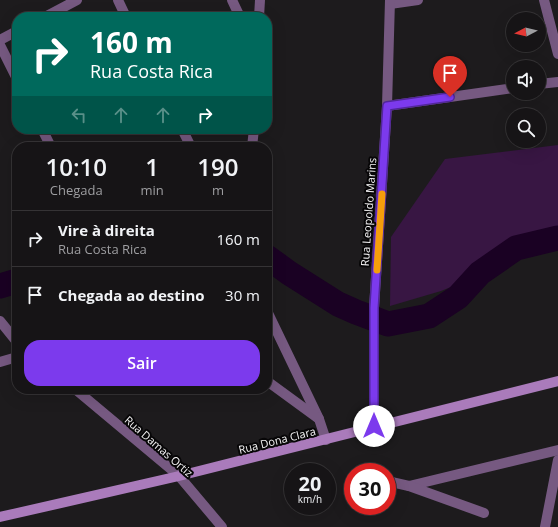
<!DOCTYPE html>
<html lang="pt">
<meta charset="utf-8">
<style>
body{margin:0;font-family:"Open Sans",sans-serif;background:#232123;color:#f1f3f6;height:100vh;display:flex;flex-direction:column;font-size:15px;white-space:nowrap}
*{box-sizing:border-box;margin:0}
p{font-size:13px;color:#9e9ea1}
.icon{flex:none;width:22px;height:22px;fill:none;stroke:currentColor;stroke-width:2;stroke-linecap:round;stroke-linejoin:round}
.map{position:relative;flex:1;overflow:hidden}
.panel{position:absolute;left:12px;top:142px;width:260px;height:252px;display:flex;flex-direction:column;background:#161416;border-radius:16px;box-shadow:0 4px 16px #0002,0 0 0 1px #353335}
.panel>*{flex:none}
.hud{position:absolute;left:12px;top:12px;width:260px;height:122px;border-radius:16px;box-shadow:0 4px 16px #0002,0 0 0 1px #353335;background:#00695c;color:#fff;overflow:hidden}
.needle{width:26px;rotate:263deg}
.fabs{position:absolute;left:506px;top:12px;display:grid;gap:8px}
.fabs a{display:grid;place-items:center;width:40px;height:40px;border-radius:50%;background:#161416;box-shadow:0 4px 16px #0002,0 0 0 1px #353335;font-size:20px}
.speed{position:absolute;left:284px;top:463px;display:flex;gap:8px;font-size:20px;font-weight:700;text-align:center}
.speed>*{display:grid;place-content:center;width:52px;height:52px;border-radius:50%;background:#161416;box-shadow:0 4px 16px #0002,0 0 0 1px #353335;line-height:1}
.speed small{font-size:10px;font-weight:400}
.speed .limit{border:6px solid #d22;background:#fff;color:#111}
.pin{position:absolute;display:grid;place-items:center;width:34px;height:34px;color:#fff;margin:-41px -17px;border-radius:50% 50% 50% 0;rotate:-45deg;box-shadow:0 0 4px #0007}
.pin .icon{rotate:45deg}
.me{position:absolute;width:44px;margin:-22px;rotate:0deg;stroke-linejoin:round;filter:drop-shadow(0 0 3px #0008)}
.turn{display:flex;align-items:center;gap:14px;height:84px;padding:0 12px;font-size:18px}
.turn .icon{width:52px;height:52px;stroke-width:2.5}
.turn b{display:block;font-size:28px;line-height:34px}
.lanes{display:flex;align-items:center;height:38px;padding:0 12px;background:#0003;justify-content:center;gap:20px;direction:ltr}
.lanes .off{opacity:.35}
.eta{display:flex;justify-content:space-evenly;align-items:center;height:68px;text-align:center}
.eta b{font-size:24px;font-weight:600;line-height:28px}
.button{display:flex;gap:8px;margin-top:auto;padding:8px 12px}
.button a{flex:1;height:46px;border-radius:16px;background:#7c3aed;color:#fff;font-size:16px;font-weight:600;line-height:46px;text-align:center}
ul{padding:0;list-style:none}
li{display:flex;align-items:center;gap:12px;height:56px;padding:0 12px;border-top:1px solid #353335}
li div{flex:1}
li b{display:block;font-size:15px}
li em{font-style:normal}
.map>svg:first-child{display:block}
</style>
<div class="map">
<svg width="558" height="527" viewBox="0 0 558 527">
<rect width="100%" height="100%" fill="#1d1b1d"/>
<polygon fill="#381643" points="558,145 558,244 441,291 390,306 391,237 445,159"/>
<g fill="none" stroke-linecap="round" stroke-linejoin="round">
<g stroke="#1a0123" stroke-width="25">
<polyline points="267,257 289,273 338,304 356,312 388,324 429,316 458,297 480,273 516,248 558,238"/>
<polyline points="0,286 17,281"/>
</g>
<g stroke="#765981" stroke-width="10">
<polyline points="118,0 126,17"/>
<polyline points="232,0 240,17"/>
<polyline points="544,0 558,54"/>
<polyline points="390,4 418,0"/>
<polyline points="45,17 77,0"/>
<polyline points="259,17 260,0"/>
<polyline points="0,40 17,31"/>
<polyline points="0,45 17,79"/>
<polyline points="539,84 558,82"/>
<polyline points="387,106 513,88"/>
<polyline points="42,129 51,147"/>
<polyline points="182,129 191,147"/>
<polyline points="252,147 254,129"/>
<polyline points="267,311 319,419"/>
<polyline points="0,321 17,342"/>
<polyline points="0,362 17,357"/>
<polyline points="267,381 319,419 326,440"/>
<polyline points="75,389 179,476 222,527"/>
<polyline points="374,426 374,308 387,106 390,0"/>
<polyline points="387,481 409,486 558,450"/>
<polyline points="409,486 484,513"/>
<polyline points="545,527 558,460"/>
</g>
<polyline stroke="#aa7bbb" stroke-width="10" points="0,517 179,476 558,381"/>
</g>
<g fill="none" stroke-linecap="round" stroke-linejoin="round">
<defs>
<polyline id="route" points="374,426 374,308 387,106 450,97"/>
</defs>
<use href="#route" stroke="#51269a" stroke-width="10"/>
<use href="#route" stroke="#7c3aed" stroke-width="7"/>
<polyline stroke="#f59e0b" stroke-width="7" points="377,270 382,194"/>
</g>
<g text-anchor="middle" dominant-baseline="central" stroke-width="4" stroke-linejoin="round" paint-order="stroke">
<g font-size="11" fill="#f5f4f5" stroke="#070607">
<text transform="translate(368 212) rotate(-86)">Rua Leopoldo Marins</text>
<text transform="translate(277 440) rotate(-14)">Rua Dona Clara</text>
<text transform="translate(159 446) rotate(41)">Rua Damas Ortiz</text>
</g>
</g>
</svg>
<div class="fabs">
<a><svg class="needle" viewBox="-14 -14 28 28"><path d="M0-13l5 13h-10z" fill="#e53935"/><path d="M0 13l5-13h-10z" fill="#9e9ea1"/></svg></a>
<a><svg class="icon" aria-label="sound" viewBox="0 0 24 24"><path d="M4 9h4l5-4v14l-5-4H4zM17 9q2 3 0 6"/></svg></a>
<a><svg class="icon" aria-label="search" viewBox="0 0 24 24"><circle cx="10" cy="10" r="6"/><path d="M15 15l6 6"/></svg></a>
</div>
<div class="speed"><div>20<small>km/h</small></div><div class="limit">30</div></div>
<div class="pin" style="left:450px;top:97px;background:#d93025"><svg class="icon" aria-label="arrive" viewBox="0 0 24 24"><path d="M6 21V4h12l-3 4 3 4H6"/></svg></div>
<svg class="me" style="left:374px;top:426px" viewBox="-20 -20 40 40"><circle r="19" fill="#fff"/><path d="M0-13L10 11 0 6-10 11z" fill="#7c3aed"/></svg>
<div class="hud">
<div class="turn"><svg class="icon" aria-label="right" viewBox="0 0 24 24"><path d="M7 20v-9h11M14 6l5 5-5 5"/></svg><div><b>160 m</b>Rua Costa Rica</div></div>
<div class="lanes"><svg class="icon off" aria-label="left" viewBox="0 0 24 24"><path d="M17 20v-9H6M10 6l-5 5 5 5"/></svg><svg class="icon off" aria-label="ahead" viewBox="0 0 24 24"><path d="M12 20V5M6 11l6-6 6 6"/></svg><svg class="icon off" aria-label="ahead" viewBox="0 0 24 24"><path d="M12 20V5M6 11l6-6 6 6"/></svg><svg class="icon" aria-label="right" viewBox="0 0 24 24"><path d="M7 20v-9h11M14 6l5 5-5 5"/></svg></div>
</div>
<section class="panel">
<div class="eta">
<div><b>10:10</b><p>Chegada</p></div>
<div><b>1</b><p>min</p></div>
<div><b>190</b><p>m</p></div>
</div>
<ul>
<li><svg class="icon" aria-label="right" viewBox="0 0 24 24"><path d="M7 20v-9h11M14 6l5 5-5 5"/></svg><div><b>Vire à direita</b><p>Rua Costa Rica</p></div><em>160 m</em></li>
<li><svg class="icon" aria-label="arrive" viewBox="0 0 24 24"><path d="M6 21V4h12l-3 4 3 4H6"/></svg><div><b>Chegada ao destino</b></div><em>30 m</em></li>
</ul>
<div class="button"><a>Sair</a></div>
</section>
</div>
